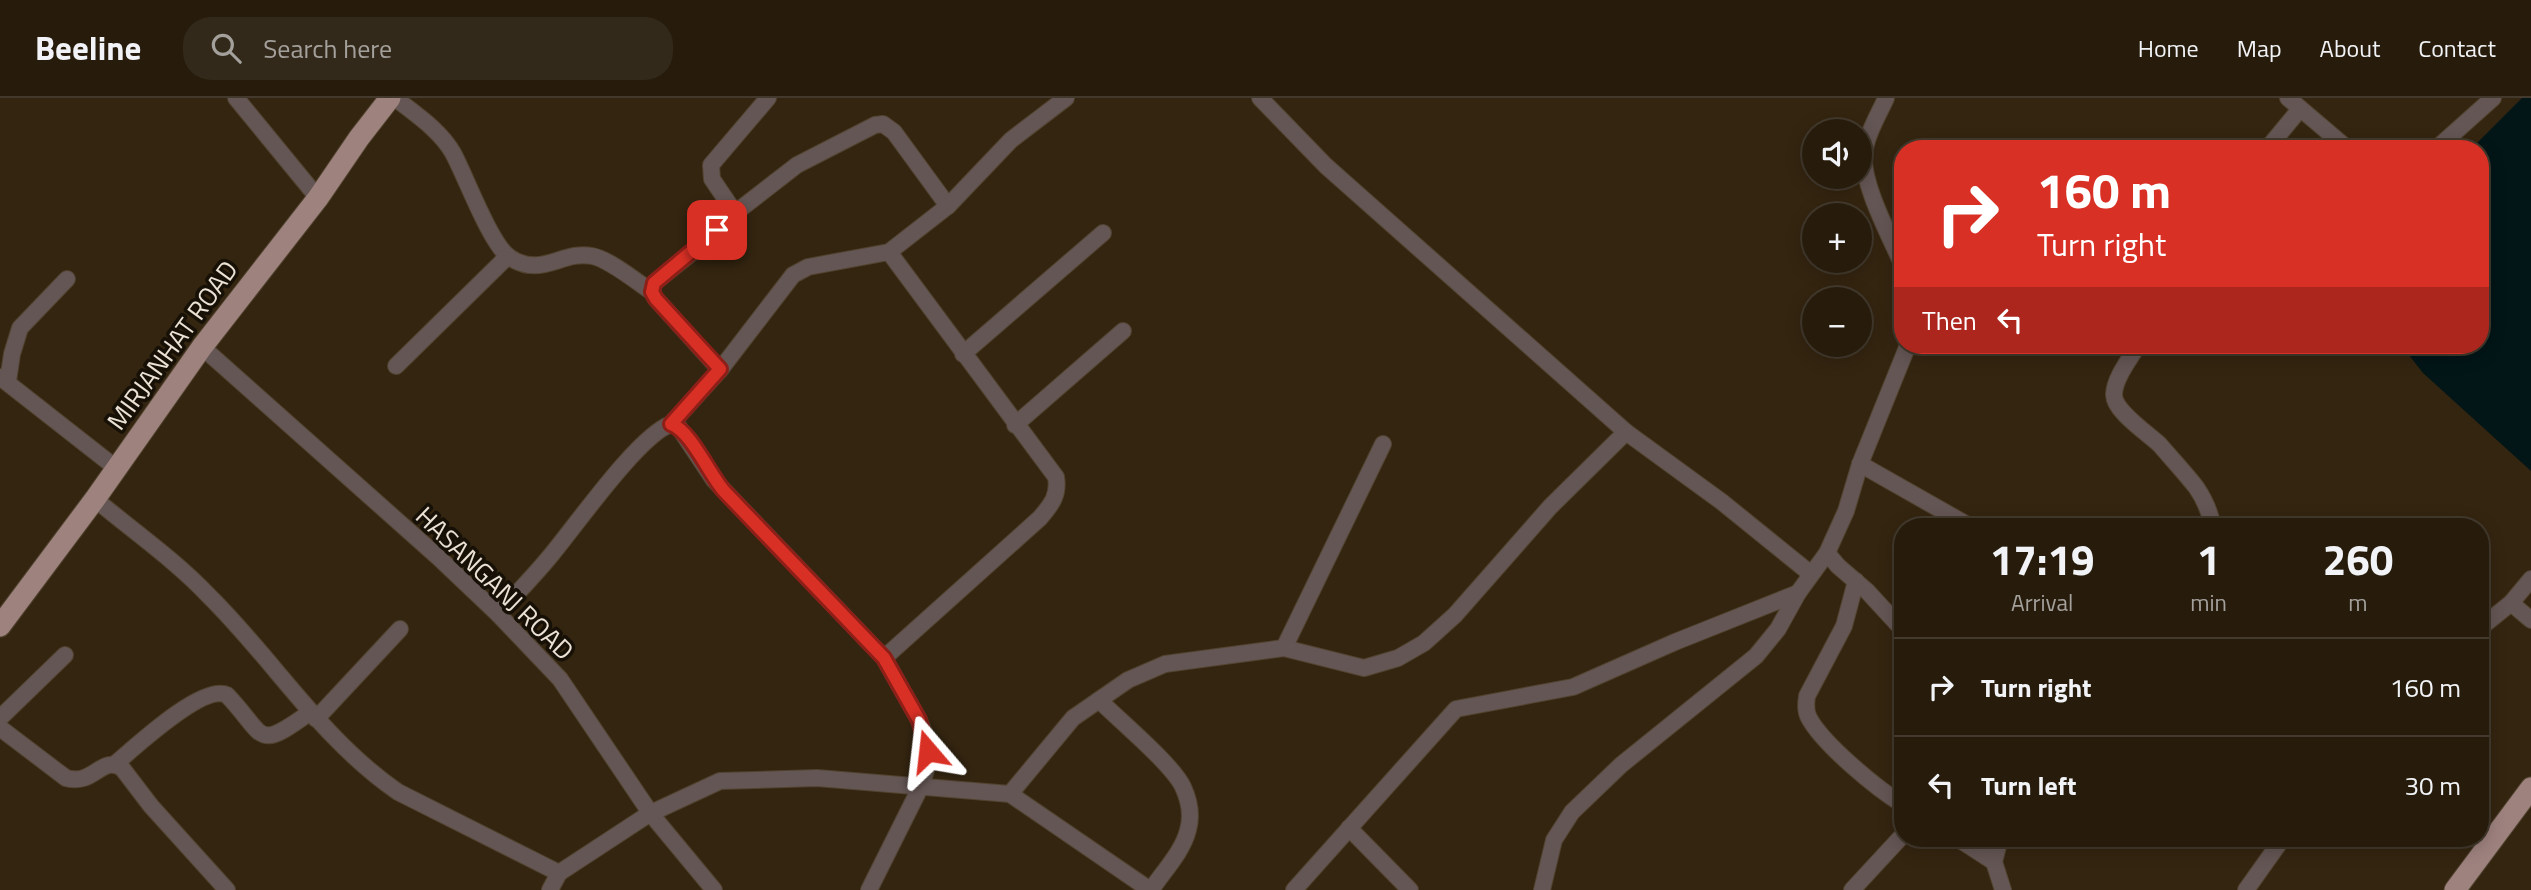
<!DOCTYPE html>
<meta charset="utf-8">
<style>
body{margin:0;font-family:"Titillium Web",sans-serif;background:#33291a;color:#f1f3f6;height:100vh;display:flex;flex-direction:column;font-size:26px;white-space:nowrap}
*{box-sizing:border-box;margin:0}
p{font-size:23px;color:#a4a19d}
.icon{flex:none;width:38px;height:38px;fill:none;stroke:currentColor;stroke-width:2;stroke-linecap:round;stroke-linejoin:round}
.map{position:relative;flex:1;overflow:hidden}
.panel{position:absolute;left:1894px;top:420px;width:595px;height:329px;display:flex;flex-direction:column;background:#271c0c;border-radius:28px;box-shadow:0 4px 18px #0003,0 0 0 2px #433a2d}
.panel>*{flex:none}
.banner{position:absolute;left:1894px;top:42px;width:595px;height:214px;border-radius:28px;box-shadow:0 4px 18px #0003,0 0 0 2px #433a2d;background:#d93025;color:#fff;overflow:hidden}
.controls{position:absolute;left:1802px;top:21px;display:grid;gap:14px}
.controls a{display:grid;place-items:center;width:70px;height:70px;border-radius:50%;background:#271c0c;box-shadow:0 4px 18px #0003,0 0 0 2px #433a2d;font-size:35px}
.pin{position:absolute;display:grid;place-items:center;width:60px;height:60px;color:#fff;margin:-30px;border-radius:14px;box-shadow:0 4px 10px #0006}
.me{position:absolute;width:77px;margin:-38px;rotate:343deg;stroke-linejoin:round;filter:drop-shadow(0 0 5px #0008)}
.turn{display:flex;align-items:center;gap:24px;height:147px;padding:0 28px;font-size:32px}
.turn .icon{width:91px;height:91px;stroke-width:2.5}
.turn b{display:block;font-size:49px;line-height:60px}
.then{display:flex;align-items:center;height:66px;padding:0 28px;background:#0003;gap:14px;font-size:26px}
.eta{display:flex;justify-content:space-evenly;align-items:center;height:119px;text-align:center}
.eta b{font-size:42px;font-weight:700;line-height:49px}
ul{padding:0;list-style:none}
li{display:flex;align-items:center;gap:21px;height:98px;padding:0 28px;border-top:2px solid #433a2d}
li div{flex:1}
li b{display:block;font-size:26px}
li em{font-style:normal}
header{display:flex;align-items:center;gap:42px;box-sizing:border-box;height:98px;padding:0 35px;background:#271c0c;border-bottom:2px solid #433a2d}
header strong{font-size:33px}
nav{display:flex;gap:38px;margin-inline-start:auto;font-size:24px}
.search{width:490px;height:63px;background:#33291a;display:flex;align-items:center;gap:18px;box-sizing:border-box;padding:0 24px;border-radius:28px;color:#a4a19d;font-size:26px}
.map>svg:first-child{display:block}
</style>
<header>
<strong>Beeline</strong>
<div class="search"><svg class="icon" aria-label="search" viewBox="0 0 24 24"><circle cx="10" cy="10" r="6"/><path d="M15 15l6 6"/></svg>Search here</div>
<nav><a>Home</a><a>Map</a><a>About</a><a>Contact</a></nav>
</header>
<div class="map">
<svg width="2531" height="792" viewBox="0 0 2531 792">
<rect width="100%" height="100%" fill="#342510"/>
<polygon fill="#021517" points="2522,0 2531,0 2531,373 2423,275 2401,247 2480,247 2480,51 2471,51"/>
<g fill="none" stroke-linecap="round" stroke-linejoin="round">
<defs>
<g id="street">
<polyline points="236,0 318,100"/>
<path d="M395,0c20,16 45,32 58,55 13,24 37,90 56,104 32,22 53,-7 83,-1 17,3 45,26 60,36"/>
<polyline points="1260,0 1326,68 1626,334 1722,404 1811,476"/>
<path d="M1886,0c-8,18 -20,37 -22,57 -2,30 26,81 38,109"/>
<polyline points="2288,0 2348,51"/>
<polyline points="2267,51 2300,11"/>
<polyline points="2436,51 2493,0"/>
<polyline points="735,115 712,81 711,67 768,0"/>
<path d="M2138,247c-8,14 -23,32 -24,49 -1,17 35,40 46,51 12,14 25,28 36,42 9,13 14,25 17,40"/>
<polyline points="202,249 438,459 498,516 560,581 651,716 714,792"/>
<polyline points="963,256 1103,135"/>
<polyline points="396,268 508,158"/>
<polyline points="720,272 656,201 652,194 654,185 699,149 735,115 797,67 875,27 883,26 894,34 948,108"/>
<polyline points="0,279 116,370"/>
<polyline points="8,283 12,256 20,230 67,181"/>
<polyline points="671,326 720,272 793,177 808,169 889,154 948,108 1011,42 1066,0"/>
<polyline points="1015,327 1123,233"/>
<polyline points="1860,366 1971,429"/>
<path d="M95,401c38,32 80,61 114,97 65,64 112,143 189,196l161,81"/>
<polyline points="1827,455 1838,468 1867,493 1902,531"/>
<path d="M1856,483l-12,45 -37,70c-1,7 -2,15 2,22 14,26 67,70 93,86"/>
<polyline points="2511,505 2531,481"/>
<path d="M498,516c18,-20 37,-39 54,-60 25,-30 87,-119 119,-130l7,2 36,54 170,178 35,62 7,17 3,25 -9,26 -51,102"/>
<polyline points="2480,530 2511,505 2531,522"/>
<polyline points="1284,550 1383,346"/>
<path d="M884,560l156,-140c12,-14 19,-23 16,-41l-167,-225"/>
<path d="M1099,602c20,20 74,65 84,87 6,13 9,29 5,43 -5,21 -25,42 -37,60"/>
<polyline points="0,620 65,557"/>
<polyline points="316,621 400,531"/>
<path d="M0,630l66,50c28,8 35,-23 56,-10l29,38 76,84"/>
<path d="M115,666c19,-16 88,-81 112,-69 39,41 28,57 82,18"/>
<polyline points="1010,696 1073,620 1128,582 1165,566 1284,550 1364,570 1398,560 1424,545 1455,517 1550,409 1626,334"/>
<polyline points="1349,730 1410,792"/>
<polyline points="1957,740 1994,764"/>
<polyline points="2000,740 1994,764 2003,792"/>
<polyline points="550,792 559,775 649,716 720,683 817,680 1010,696 1150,792"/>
<polyline points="1294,792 1456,611 1573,589 1675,544 1798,495"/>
<polyline points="1542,792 1554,742 1572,714 1621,667 1756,558 1778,531 1798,495 1827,455 1846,413 1860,366 1908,247"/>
<polyline points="1852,792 1902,738"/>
<polyline points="2246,792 2283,740"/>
</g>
<g id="primary">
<polyline points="0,528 95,401 202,249 318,100 359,40 390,0"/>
<polyline points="2455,792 2531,690"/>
</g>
</defs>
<use href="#street" stroke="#51432f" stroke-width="18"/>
<use href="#primary" stroke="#51432f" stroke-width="23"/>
<use href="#street" stroke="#645654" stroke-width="16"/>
<use href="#primary" stroke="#9e827e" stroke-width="21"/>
</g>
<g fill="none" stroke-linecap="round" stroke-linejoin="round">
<defs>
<path id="route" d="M717,132l-63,53 -2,9 4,7 64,70 -49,55c20,7 38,50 53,67l160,167 35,62 9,31"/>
</defs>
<use href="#route" stroke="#8d1f18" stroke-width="18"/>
<use href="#route" stroke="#d93025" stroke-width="12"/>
</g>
<g text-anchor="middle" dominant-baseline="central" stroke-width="7" stroke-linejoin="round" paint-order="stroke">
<g font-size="26" fill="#ebe1d4" stroke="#161007">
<text transform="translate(172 247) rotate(-54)">MIRJANHAT ROAD</text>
<text transform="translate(495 485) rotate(44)">HASANGANJ ROAD</text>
</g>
</g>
</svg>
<div class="controls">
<a><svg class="icon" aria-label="sound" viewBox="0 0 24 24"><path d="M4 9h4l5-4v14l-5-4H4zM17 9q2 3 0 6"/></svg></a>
<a>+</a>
<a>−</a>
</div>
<div class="pin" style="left:717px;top:132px;background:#d93025"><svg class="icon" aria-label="arrive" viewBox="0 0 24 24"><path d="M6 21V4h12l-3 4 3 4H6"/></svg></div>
<svg class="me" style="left:928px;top:653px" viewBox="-20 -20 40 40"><path d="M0-17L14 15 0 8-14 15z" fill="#d93025" stroke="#fff" stroke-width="4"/></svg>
<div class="banner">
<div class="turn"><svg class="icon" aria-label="right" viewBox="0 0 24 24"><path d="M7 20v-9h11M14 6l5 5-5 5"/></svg><div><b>160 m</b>Turn right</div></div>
<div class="then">Then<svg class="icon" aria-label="left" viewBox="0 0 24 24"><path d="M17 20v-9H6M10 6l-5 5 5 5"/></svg></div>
</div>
<section class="panel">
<div class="eta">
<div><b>17:19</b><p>Arrival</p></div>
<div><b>1</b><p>min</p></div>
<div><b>260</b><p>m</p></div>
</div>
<ul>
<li><svg class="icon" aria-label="right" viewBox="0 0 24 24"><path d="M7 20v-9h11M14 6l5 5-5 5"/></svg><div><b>Turn right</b></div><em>160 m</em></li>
<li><svg class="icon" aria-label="left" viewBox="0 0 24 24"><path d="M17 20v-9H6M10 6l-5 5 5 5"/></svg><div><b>Turn left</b></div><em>30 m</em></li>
</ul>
</section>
</div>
